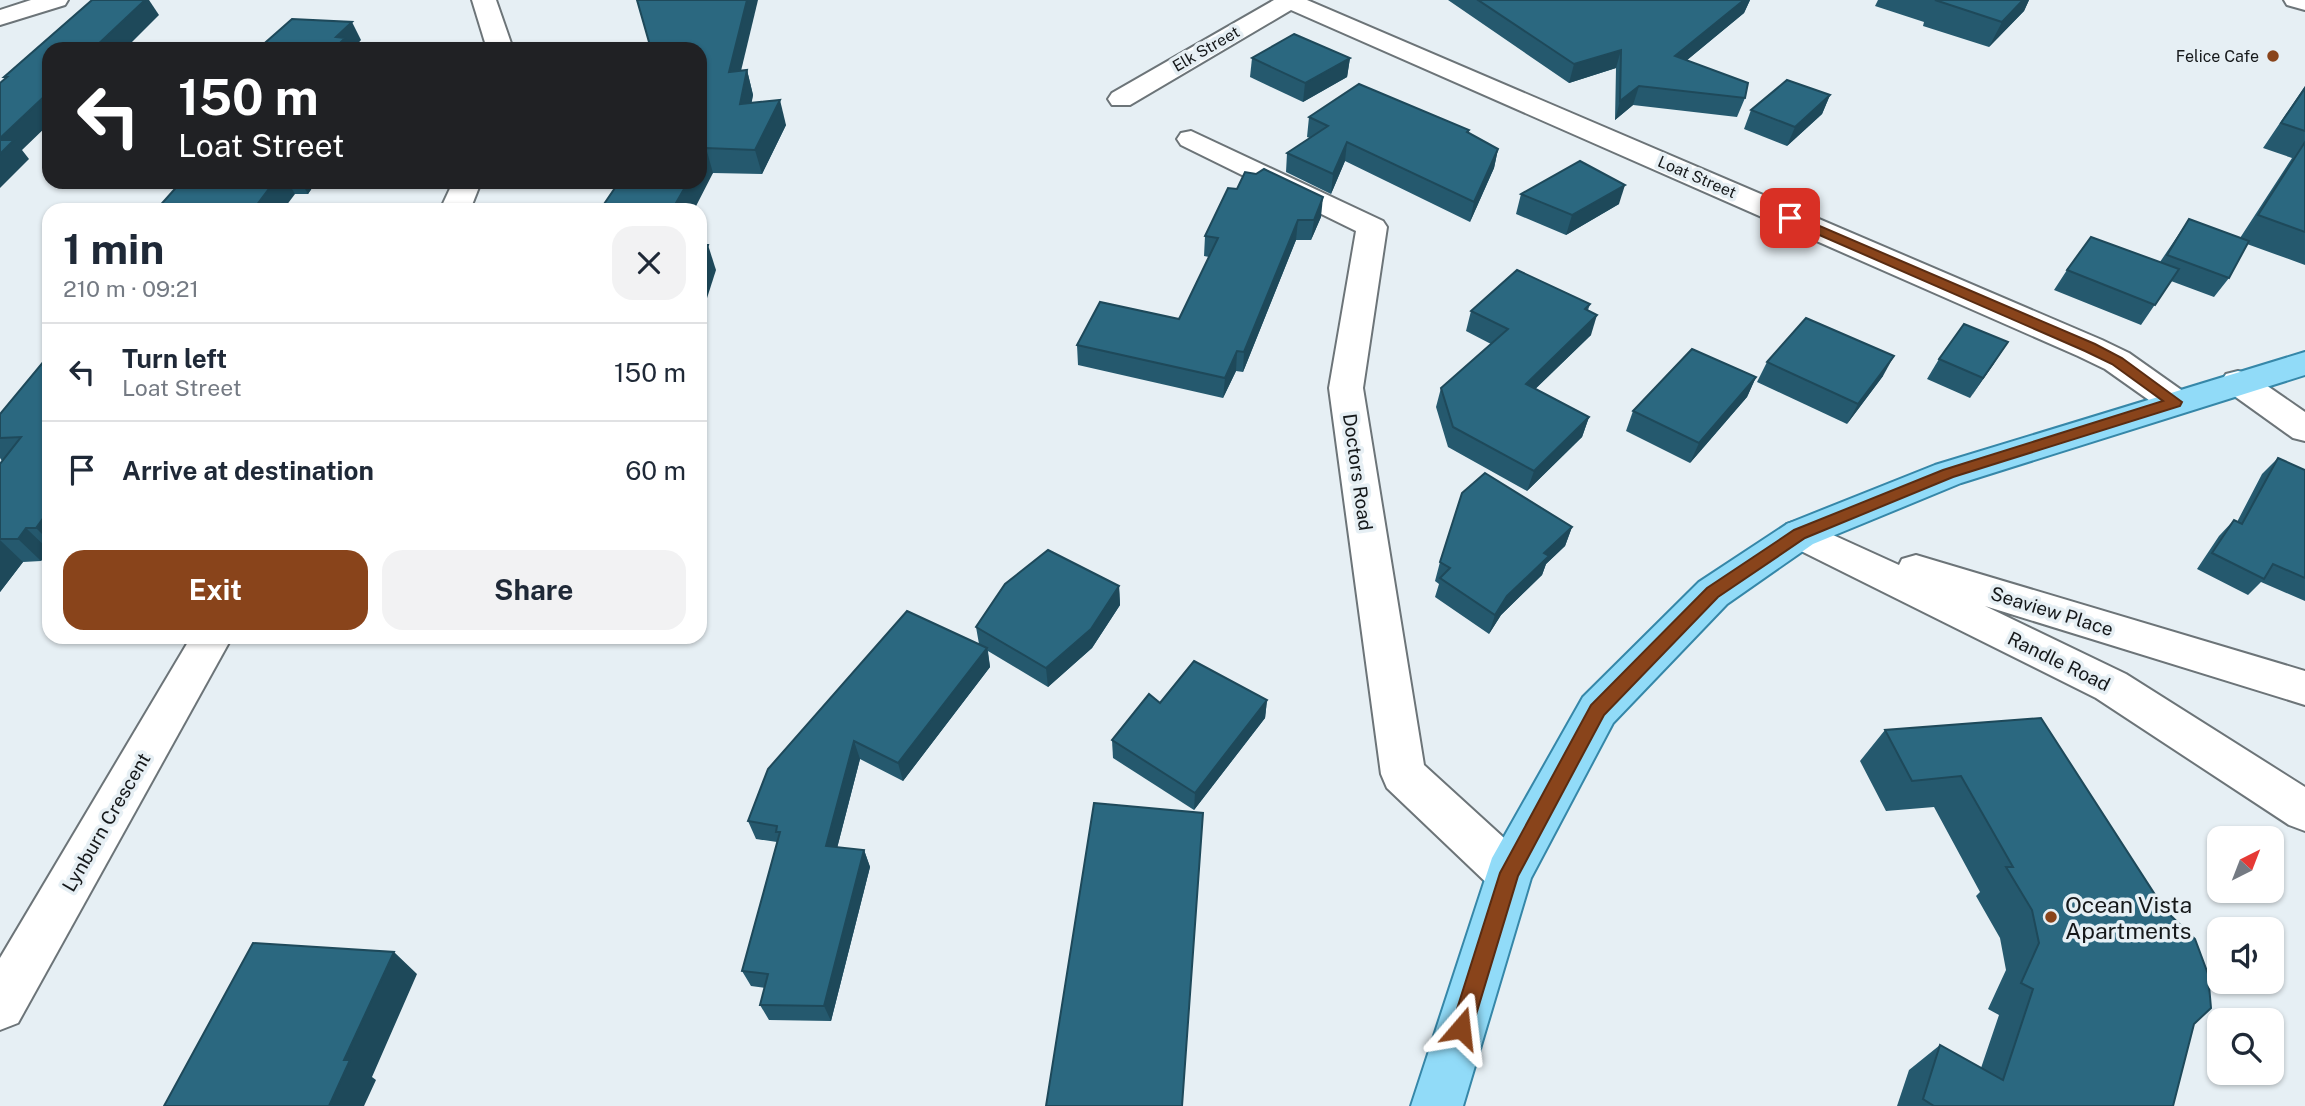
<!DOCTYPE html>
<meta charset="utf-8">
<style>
body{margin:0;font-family:"Public Sans",sans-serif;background:#f2f2f3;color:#1f2937;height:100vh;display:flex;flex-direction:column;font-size:26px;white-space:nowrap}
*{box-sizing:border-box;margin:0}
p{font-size:23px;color:#747a83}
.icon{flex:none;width:38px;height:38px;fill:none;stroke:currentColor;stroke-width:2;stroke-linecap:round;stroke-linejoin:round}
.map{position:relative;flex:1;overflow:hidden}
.sheet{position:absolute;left:42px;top:203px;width:665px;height:441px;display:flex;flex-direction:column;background:#fff;border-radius:21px;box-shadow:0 2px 5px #0004}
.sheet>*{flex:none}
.guide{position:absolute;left:42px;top:42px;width:665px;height:147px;border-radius:21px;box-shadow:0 2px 5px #0004;background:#202124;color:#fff;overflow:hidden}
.needle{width:46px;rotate:42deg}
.tools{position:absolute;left:2207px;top:826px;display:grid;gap:14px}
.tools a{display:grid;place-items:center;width:77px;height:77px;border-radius:14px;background:#fff;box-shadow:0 2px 5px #0004;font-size:35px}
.pin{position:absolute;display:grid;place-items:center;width:60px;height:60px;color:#fff;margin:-30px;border-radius:14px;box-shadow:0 4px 10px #0006}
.me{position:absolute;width:77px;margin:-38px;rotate:17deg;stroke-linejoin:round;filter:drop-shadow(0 0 5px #0008)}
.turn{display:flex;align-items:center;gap:24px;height:147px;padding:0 21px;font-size:32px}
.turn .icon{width:91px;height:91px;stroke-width:2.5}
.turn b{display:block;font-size:49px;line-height:60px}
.round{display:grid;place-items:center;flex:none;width:74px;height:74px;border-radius:21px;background:#f2f2f3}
.headline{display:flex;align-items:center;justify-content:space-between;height:119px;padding:0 21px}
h1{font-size:42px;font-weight:700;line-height:52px}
.action{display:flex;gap:14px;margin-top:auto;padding:14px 21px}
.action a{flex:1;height:80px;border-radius:21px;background:#89441b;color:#fff;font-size:28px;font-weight:700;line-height:80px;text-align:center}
.action a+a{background:#f2f2f3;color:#1f2937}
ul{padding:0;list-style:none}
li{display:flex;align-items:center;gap:21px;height:98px;padding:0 21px;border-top:2px solid #e0e1e3}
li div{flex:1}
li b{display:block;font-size:26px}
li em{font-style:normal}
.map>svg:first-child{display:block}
</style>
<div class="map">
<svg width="2305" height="1106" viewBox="0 0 2305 1106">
<rect width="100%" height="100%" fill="#e6eff4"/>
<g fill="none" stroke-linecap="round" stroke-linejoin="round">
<defs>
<g id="minor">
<polygon points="31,0 68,0 65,5 0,25 0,10"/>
<polygon points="472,0 496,0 513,49 487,49"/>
<polygon points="1274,0 1307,0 2102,340 2129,353 2187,394 2192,402 2187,410 2175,414 2163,410 2105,369 2078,356 1291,10 1130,105 1112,105 1108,99 1112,93"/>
<polygon points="2284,0 2305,0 2305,10 2287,5"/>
<polygon points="1191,131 1383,221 1387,227 1363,388 1424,765 1526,858 1532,873 1526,888 1509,895 1492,888 1387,788 1381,774 1329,388 1356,231 1181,145 1177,139 1181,133"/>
<polygon points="453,182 481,182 470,210 440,210"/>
<polygon points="2238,371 2250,374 2305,412 2305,441 2293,438 2226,390 2221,382 2226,374"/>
<polygon points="1800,520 1899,565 1902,559 1916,555 2305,671 2305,705 1985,606 2126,674 2305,787 2305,831 2289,825 2096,698 1787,544 1781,534 1787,524"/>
<polygon points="191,637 232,637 18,1023 0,1030 0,958"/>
</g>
<polygon id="major" points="2305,352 2305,375 1961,483 1813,544 1727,604 1613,723 1531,878 1463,1106 1411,1106 1492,858 1583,697 1699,582 1787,524 1935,465"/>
</defs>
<use href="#minor" stroke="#6c7478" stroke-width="4"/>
<use href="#major" stroke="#3687a8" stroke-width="4"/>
<use href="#minor" fill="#fff" fill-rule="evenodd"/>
<use href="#major" fill="#91dbf8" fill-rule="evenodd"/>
</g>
<g fill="#25596e">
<polygon points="1448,0 1750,0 1744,13 1687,60 1745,98 1737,117 1633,105 1615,120 1616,68 1569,83"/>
<polygon points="1878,0 2029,0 2024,11 1989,47 1923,26 1924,22 1875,6"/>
<polygon points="700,49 741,71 747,70 753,95 751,103 786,125 762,174 713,173 700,182"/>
<polygon points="1252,58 1350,58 1347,77 1303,102 1250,77"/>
<polygon points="2305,86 2305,265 2247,244 2229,278 2214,297 2171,281 2141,325 2054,290 2067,270 2160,262 2189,219 2240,238 2292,158 2263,148"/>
<polygon points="1830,95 1822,114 1787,146 1744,129 1751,110"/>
<polygon points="1309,117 1469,130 1468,133 1498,149 1494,168 1470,222 1345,161 1331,194 1286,172 1287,153 1310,138 1307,137"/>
<polygon points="181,182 316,182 308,194 295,194"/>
<polygon points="1521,194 1619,204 1566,235 1516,214"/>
<polygon points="1321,217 1311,240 1296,240 1243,372 1236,371 1223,398 1078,365 1077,345 1179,319 1209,257 1204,256 1205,236"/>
<polygon points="1590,304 1588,310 1591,335 1535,389 1589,417 1582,437 1527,491 1448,447 1436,407 1441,388 1491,344 1466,331 1471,311"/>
<polygon points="49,355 49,550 41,561 23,562 0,592 0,464 2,461 0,458 0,414"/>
<polygon points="1939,359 1995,362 1970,398 1927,379"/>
<polygon points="1767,362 1883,376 1847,424 1757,382"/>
<polygon points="1756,377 1747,397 1690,463 1626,431 1633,411"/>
<polygon points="2278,458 2305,470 2305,601 2261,582 2248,595 2197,569 2219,536 2234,520 2237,522 2262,474"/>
<polygon points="1572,527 1565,546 1546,564 1542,575 1501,615 1489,634 1435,597 1439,584 1435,581 1440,562"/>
<polygon points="1119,586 1120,605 1092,648 1048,687 988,651 990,667 903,781 860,759 837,848 864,850 870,867 831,1021 769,1020 760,1005 765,988 751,986 742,971 777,842 756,839 748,821 979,644 976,627"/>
<polygon points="1267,700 1265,718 1194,810 1113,758 1112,740 1160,703"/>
<polygon points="2041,718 2194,1024 2173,1106 1897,1106 1909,1070 1940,1045 1981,1068 1999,1015 1988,1009 2006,970 2000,938 1976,896 1980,892 1934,807 1886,811 1860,761 1885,730"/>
</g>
<g fill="#1e495a">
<polygon points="145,0 149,0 159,15 125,49 93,49"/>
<polygon points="747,0 758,0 735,96 729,72"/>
<polygon points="1743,0 1750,0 1744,13 1669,75 1675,56"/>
<polygon points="2023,0 2029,0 2024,11 1989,47 2002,22"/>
<polygon points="352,22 361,40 353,49 334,49 336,37"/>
<polygon points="1621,50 1616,68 1569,83 1574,64"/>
<polygon points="1350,58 1347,77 1303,102 1305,83"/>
<polygon points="747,70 753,95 747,129 740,104"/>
<polygon points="1639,86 1633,105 1615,120 1620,101"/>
<polygon points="49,92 49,124 22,150 29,159 0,188 0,138"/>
<polygon points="1830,95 1822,114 1787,146 1795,127"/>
<polygon points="780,100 786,125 762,174 755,150"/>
<polygon points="1347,142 1345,161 1331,194 1333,174"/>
<polygon points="706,148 713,173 694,210 672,210 688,182 700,182 700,159"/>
<polygon points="1498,149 1494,168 1470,222 1474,202"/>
<polygon points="274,182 288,182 295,194 283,210 253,210"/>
<polygon points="301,182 316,182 308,194"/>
<polygon points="1625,185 1619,204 1566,235 1572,215"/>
<polygon points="1323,197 1321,217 1311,240 1314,220"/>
<polygon points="1298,220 1296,240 1243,372 1244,352"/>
<polygon points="708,245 716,270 700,320 700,270"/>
<polygon points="1597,315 1591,335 1520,404 1526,384"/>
<polygon points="2008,342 1995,362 1970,398 1983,378"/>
<polygon points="1237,351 1236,371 1223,398 1225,378"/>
<polygon points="1894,356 1883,376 1847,424 1858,404"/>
<polygon points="1756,377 1747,397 1690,463 1699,443"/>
<polygon points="1589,417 1582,437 1527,491 1534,471"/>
<polygon points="49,510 49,541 36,528"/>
<polygon points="1572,527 1565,546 1546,564 1542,575 1501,615 1489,634 1495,615 1507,596 1544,553"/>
<polygon points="26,528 49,550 41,561 18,539"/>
<polygon points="0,540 23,562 0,592"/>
<polygon points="1119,586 1120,605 1092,648 1048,687 1046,668"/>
<polygon points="987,648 990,667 903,781 898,763"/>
<polygon points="1267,700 1265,718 1194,810 1195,793"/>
<polygon points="854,741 860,759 833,864 826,846"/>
<polygon points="864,850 870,867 831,1021 824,1006"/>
<polygon points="394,952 417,974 372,1077 376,1080 364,1106 329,1106 344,1060"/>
</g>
<g fill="#2b6880" stroke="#1e495a" stroke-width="2">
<polygon points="92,0 145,0 93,49 49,49 49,92 0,138 0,83 7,77 4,77"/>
<polygon points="637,0 747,0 729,72 747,70 740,104 780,100 755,150 706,148 700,159 700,49 651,49"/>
<polygon points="1478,0 1744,0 1675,56 1748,83 1745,98 1639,86 1620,101 1621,50 1574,64"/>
<polygon points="1935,0 2023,0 2002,22"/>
<polygon points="292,19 352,22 336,37 345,38 334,49 258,49"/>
<polygon points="1294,34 1350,58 1305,83 1252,58"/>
<polygon points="1787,80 1830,95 1795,127 1751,110"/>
<polygon points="1359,84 1469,130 1467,132 1498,149 1474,202 1347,142 1333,174 1287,153 1328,126 1309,117"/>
<polygon points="2305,88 2305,131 2281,123"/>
<polygon points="0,140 14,140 0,154"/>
<polygon points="2305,142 2305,232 2258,215"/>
<polygon points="1580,161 1625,185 1572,215 1521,194"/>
<polygon points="1264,169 1323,197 1314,220 1298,220 1244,352 1237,351 1225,378 1077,345 1100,302 1179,319 1218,238 1205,236 1228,188 1237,189 1245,172 1256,174"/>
<polygon points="181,182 274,182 253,210 156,210"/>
<polygon points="619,182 688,182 672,210 600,210"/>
<polygon points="2189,219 2249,241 2229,278 2167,255"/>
<polygon points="2091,237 2179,269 2155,305 2067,270"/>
<polygon points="700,245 708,245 700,270"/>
<polygon points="1517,270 1590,304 1585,309 1597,315 1526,384 1589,417 1534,471 1453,427 1441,388 1508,329 1471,311"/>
<polygon points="1806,318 1894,356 1858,404 1767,362"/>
<polygon points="1964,324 2008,342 1983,378 1939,359"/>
<polygon points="1692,349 1756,377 1699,443 1633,411"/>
<polygon points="49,355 49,510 36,528 26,528 18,539 0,539 0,464 21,437 0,438 0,414"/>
<polygon points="2278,458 2305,470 2305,578 2273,564 2264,579 2212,553 2234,520 2242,524"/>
<polygon points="1485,473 1572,527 1544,553 1549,556 1507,596 1495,615 1440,578 1450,568 1440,562 1462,493"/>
<polygon points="1048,550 1119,586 1091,629 1046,668 976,627 1005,584"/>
<polygon points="907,611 987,648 898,763 854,741 826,846 864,850 824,1006 760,1005 768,974 742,971 780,832 776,832 777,826 748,821 768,769"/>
<polygon points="1194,661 1267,700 1195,793 1112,740 1149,694 1160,703"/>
<polygon points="2041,718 2165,910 2195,939 2208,974 2211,1008 2194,1024 2173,1106 1934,1106 1923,1099 1940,1045 2003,1080 2033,989 2021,983 2039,943 2032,910 2006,867 2013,867 1961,776 1912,781 1885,730"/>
<polygon points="1094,803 1203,813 1182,1106 1046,1106"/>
<polygon points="253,943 394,952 344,1060 350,1060 329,1106 164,1106"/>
</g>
<polygon fill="#89441b" stroke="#592c12" stroke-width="2" points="1785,215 1794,215 2095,344 2122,358 2182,402 2180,406 1953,477 1805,538 1718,597 1604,715 1518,876 1472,1028 1469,1036 1461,1039 1454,1036 1451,1028 1500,873 1591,705 1707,588 1794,530 1943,470 2163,401 2112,364 2085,351 1785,220"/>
<g fill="#89441b" stroke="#e6eff4" stroke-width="2.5">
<circle cx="2273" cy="56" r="7"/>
<circle cx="2051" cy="917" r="7"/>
</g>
<g text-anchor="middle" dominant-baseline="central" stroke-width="7" stroke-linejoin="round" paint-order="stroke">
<g font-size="16" fill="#15181a" stroke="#e6eff4">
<text transform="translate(1206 49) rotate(-30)">Elk Street</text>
<text transform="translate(1697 177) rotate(23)">Loat Street</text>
</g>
<g font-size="16" fill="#15181a" stroke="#e6eff4" text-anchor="end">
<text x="2259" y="56">Felice Cafe</text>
</g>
<g font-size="19" fill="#15181a" stroke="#e6eff4">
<text transform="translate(1358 472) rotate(82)">Doctors Road</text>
<text transform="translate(2052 611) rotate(17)">Seaview Place</text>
<text transform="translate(2059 661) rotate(26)">Randle Road</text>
<text transform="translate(106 822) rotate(-60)">Lynburn Crescent</text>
</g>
<g font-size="23" fill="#15181a" stroke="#e6eff4" text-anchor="start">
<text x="2065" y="904">Ocean Vista<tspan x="2065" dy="26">Apartments</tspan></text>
</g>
</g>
</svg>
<div class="tools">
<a><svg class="needle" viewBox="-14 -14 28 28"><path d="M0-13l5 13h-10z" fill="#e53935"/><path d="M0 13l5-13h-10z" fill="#747a83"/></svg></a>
<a><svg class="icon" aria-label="sound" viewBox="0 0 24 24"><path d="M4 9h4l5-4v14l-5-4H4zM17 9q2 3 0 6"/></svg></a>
<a><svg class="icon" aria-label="search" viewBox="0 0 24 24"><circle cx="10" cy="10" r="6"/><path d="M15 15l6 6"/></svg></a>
</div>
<div class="pin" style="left:1790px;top:218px;background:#d93025"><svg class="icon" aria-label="arrive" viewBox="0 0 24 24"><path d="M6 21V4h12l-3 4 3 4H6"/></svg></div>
<svg class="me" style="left:1461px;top:1028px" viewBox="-20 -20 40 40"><path d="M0-17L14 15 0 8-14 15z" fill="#89441b" stroke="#fff" stroke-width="4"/></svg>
<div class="guide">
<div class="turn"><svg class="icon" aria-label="left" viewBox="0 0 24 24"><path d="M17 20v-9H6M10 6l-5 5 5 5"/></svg><div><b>150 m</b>Loat Street</div></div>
</div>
<section class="sheet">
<div class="headline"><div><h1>1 min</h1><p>210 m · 09:21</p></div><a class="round"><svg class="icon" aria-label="close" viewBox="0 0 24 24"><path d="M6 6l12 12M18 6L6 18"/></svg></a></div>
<ul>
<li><svg class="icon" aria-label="left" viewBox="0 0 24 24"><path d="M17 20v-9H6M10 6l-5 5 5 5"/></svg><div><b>Turn left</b><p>Loat Street</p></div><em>150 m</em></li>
<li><svg class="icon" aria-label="arrive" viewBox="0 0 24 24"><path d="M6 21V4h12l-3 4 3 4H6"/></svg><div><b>Arrive at destination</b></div><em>60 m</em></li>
</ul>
<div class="action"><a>Exit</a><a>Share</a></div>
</section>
</div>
